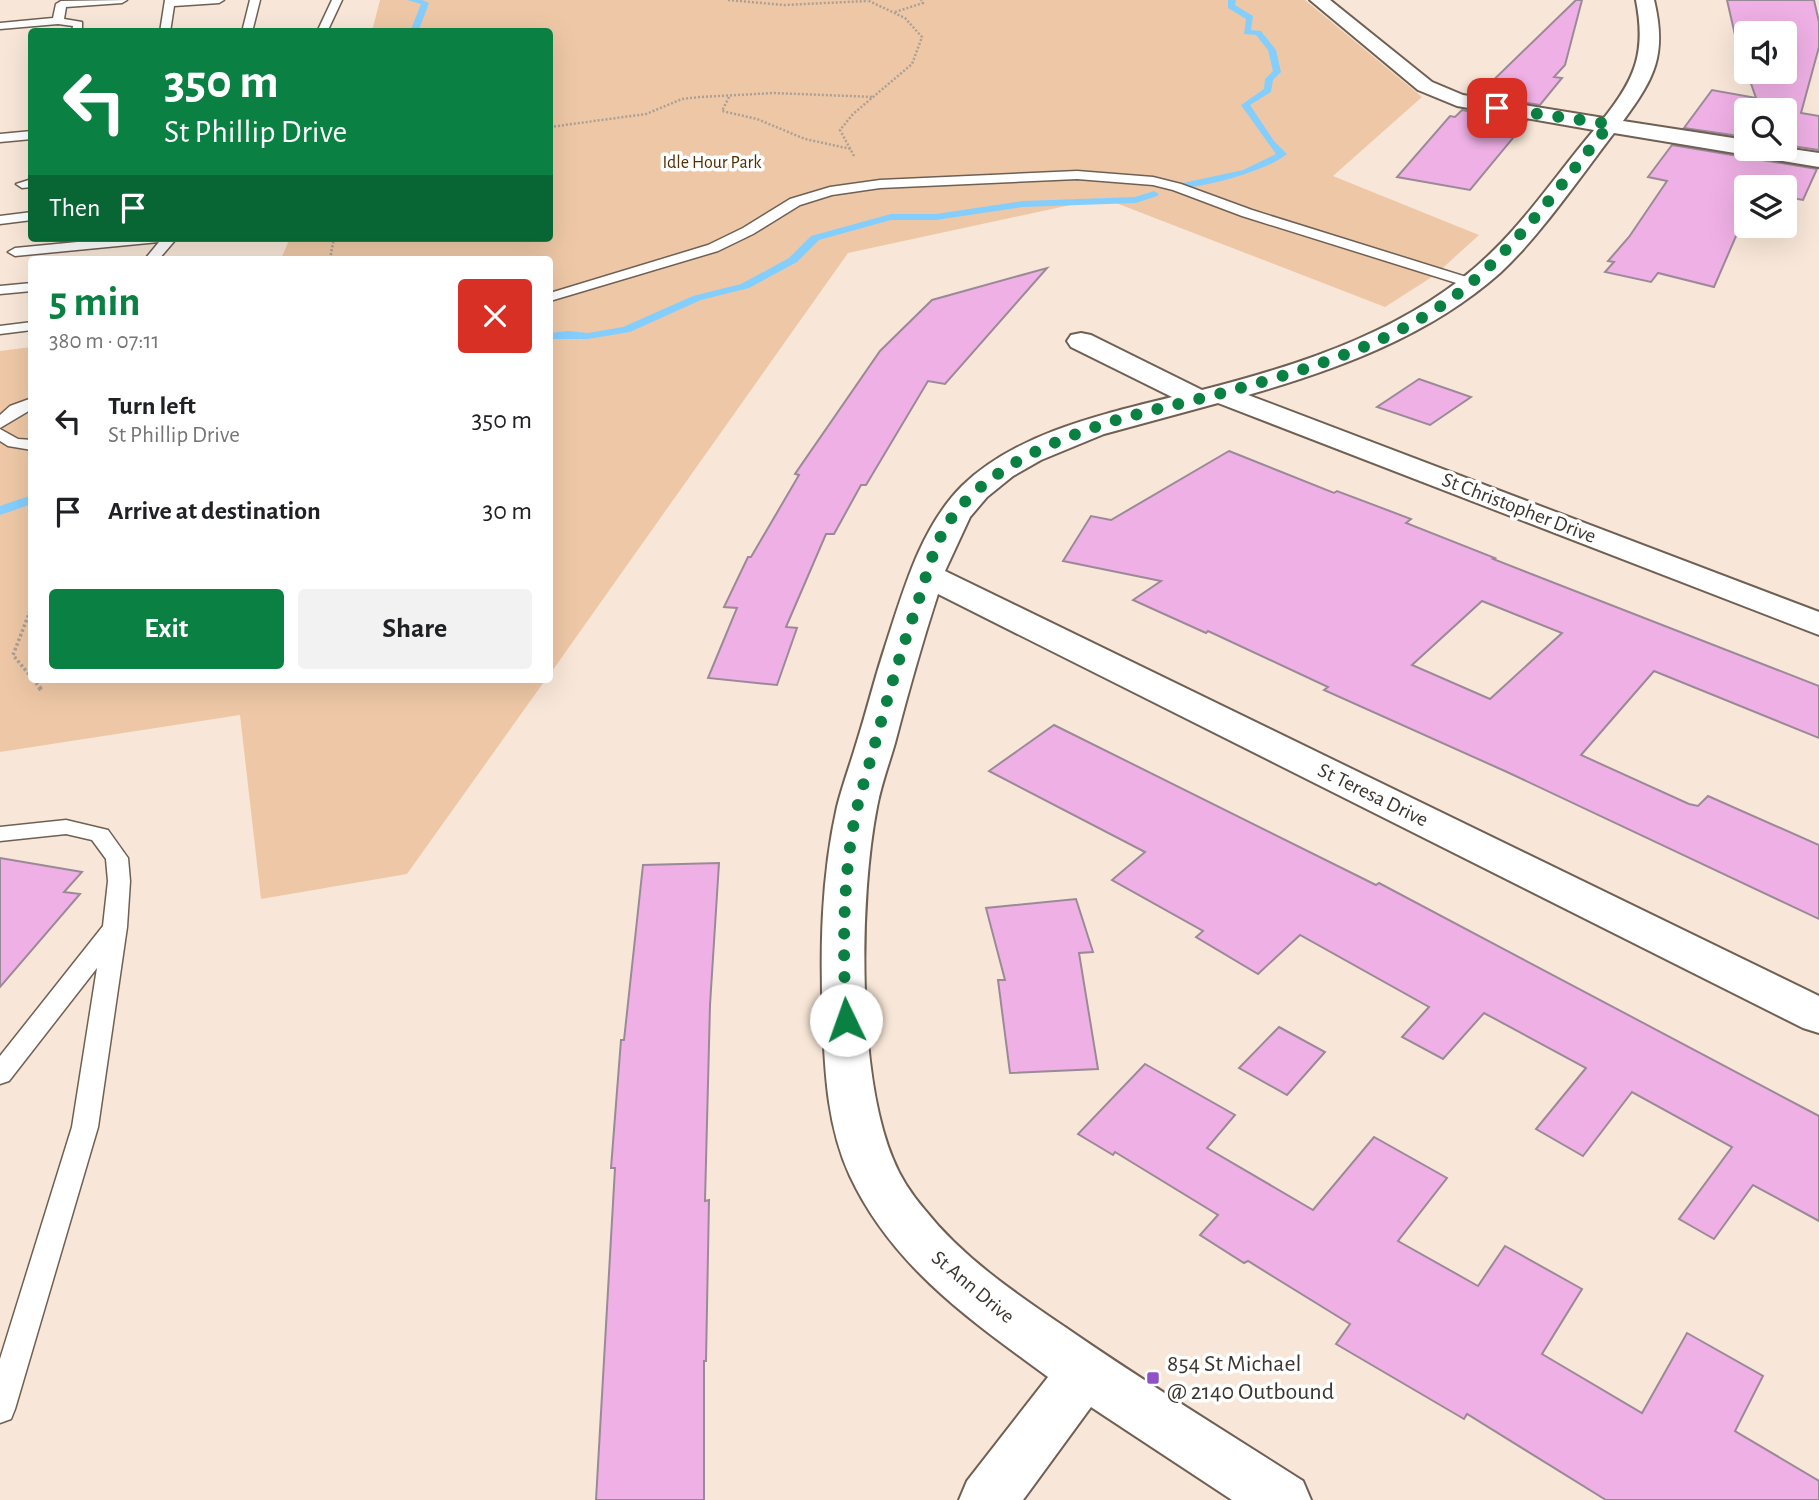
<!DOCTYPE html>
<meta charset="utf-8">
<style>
body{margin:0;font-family:"Alegreya Sans",sans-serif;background:#f2f2f2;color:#202124;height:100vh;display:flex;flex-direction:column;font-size:26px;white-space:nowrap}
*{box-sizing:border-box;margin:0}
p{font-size:23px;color:#757577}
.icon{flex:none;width:38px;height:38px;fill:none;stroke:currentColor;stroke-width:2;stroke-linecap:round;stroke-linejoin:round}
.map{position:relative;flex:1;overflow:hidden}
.sheet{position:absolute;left:28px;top:256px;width:525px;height:427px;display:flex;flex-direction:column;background:#fff;border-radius:7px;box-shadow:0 7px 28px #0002}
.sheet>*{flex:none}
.top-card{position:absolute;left:28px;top:28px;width:525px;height:214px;border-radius:7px;box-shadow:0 7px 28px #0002;background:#0b8043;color:#fff;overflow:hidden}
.tools{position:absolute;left:1734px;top:21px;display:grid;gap:14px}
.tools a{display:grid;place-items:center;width:63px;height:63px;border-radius:7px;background:#fff;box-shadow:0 7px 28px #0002;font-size:35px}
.pin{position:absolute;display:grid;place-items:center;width:60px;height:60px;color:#fff;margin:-30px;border-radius:14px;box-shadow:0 4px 10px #0006}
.me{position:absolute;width:77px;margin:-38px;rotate:357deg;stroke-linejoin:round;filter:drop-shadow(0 0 5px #0008)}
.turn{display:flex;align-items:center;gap:24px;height:147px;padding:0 21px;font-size:32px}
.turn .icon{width:91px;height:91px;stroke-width:2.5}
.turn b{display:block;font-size:49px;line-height:60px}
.then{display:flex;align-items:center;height:66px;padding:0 21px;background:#0003;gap:14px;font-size:26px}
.round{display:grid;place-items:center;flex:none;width:74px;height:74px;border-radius:7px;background:#f2f2f2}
.headline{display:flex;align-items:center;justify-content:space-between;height:119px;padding:0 21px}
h1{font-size:42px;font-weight:700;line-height:52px;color:#0b8043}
.primary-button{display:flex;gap:14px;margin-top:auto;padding:14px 21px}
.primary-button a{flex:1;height:80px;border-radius:7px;background:#0b8043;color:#fff;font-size:28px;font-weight:700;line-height:80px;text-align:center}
.primary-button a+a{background:#f2f2f2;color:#202124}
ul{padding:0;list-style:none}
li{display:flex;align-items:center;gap:21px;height:91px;padding:0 21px}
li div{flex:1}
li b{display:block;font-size:26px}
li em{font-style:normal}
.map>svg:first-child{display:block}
</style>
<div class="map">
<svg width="1819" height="1500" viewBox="0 0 1819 1500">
<rect width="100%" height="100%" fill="#f8e7d8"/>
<g fill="#eec8a6">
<polygon points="380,0 1305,0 1422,97 1333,176 1479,235 1435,275 1385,307 1103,198 848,253 550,674 550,259 281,259 290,238 550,238 550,32 372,31"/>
<polygon points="31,347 32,679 546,679 407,874 261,899 240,715 0,752 0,351"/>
</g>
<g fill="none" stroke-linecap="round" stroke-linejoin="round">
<g fill="#84cefe" fill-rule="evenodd">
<polygon points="407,0 422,0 429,3 418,32 410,32 421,4"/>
<path d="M1228,0h8l-1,5 18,11 -2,14 10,1 15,19 5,22 -8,8 -2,12 -21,13 24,36 13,13c-18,16 -86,35 -109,34v-4l65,-14 33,-16 -35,-49 23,-16 1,-10 8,-8 -5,-21 -12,-15 -12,-1 2,-15 -18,-11z"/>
<polygon points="1154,191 1159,194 1157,196 1136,203 1023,207 936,220 891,220 819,240 797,262 749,288 701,300 630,332 588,339 550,339 550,333 568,331 588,333 623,327 693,296 741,284 789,258 811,236 891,214 936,214 1023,201 1135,197"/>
<polygon points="32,495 32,504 0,515 0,506"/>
</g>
</g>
<g fill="#efb0e5" stroke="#9a8a97" stroke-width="2" fill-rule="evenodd">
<polygon points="1576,0 1582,0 1565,65 1554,77 1562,78 1540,105 1478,95"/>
<polygon points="1727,0 1814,0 1819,22 1819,47 1801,113 1819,116 1819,150 1785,145 1785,110 1746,110 1746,137 1684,128 1712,90 1756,98 1747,72 1785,72 1785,33 1746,33 1746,69 1735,35"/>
<polygon points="1462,110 1527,121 1470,190 1397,177 1450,116 1455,117"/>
<polygon points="1672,145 1817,169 1803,200 1785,197 1785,187 1746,187 1746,213 1714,287 1658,273 1651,282 1605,272 1614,262 1608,261 1629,237 1667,181 1648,177"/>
<polygon points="1047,268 945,384 928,381 866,485 861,485 834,534 826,534 786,627 797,628 777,685 708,678 737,608 724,607 748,557 751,557 799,475 795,474 880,351 932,300"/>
<polygon points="1419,379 1471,397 1430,425 1377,407"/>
<path d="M1229,451l105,42 3,-2 74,28 -5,4 89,35 -2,1 326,127v52l-165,-67 -73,84 108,49 9,2 10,-10 111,49v74l-312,-147 -183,-82 4,-3 -120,-56 -2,2 -73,-33 28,-19 -98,-20 28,-45 20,4zM1482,601l80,32 -72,66 -78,-34z"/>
<polygon points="1054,725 1376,885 1379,883 1819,1116 1819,1221 1753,1185 1714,1239 1679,1219 1732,1147 1632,1092 1583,1156 1536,1129 1586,1068 1484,1013 1443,1059 1402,1037 1429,1007 1300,935 1258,974 1196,937 1203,931 1112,880 1145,852 989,771"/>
<polygon points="0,858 82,872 64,892 80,894 0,987"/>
<polygon points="719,863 710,1005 705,1201 709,1200 706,1361 704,1361 704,1500 596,1500 615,1168 611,1168 621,1040 624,1040 643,865"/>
<polygon points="1076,899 1093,952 1079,953 1098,1069 1010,1073 998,980 1005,980 986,908"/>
<polygon points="1279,1027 1325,1052 1287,1095 1239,1068"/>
<polygon points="1145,1064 1235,1115 1207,1148 1313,1210 1374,1137 1447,1178 1398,1241 1478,1286 1505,1246 1582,1289 1542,1354 1642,1413 1687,1333 1763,1376 1735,1431 1819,1481 1819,1500 1606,1500 1467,1414 1464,1419 1336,1344 1350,1324 1248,1261 1244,1263 1200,1235 1218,1215 1115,1152 1113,1155 1078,1134"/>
</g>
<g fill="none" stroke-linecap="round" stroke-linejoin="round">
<defs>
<g id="lane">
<polygon points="127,0 122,3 66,7 64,19 82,22 82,32 72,32 73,26 58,24 0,29 0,23 53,18 56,4 61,1"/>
<polygon points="165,0 224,0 219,3 174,6 170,32 160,32"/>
<polygon points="250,0 260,0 252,32 242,32"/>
<polygon points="332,0 342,0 327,32 317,32"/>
<polygon points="32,131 32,139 0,142 0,134"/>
<polygon points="1077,171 1153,177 1181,184 1252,210 1476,280 1478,283 1476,286 1466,286 1242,216 1173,190 1153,185 1077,179 880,188 832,195 800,205 753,234 718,251 550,301 550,293 708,245 743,228 790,199 830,187 880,180"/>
<polygon points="32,179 32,187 22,188 16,184"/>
<polygon points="32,212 32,220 0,224 0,216"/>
<polygon points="119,238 177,238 159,259 145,259 159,242 15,256 8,252 15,248"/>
<polygon points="32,283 32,291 0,294 0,286"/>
<polygon points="32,322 32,330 0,334 0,326"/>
<polygon points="32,398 32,409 0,428 0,415 10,406"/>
<polygon points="0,429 18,439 32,440 32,450 8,446 0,441"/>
<polygon points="66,820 108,830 128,858 130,881 127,927 98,1127 15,1409 11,1419 0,1423 0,1359 72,1127 97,968 9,1081 0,1084 0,1056 103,926 108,881 106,859 92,840 66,834 0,841 0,827"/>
</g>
<path id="street" d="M1310,0h20l102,82 31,13 141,23c32,-40 42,-67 32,-118h18c13,54 1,78 -31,121l123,19v9l39,-1 34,5v14l-205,-34c-34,44 -74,103 -114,140 -71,63 -162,96 -252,122l571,217v23l-601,-232 -114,31 -63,26 -28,16 -26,21 -17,20 -25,54 874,425v37l-16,-5 -865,-434c-16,49 -30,99 -43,149 -6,21 -14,42 -18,64 -18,91 -20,266 16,352 7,18 19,36 32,51 38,48 90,83 140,117 78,54 158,103 238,154l8,19h-79l-141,-93 -68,93h-64l8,-19 81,-104c-78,-57 -156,-111 -198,-201 -22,-48 -25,-100 -27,-152 -3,-72 -2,-146 14,-217 5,-20 12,-39 18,-59 11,-34 19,-68 30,-101 18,-55 35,-119 77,-161 55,-53 138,-71 210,-89l-101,-50 -4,-6 4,-6 10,-2 10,2 111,55c102,-26 213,-62 290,-138 38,-37 68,-82 102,-122l-137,-24 -39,-16z"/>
</defs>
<use href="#lane" stroke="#6f6053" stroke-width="3"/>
<use href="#street" stroke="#6f6053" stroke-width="4"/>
<g stroke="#ac9f94" stroke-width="2.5" stroke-dasharray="2 2" stroke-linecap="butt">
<polyline points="728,0 784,5 868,1"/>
<polyline points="895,12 923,3 921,0"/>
<polyline points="729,97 722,111 757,119 805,139 851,149"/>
<polyline points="550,127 646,114 682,99 700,97 774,93 874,97"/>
<polyline points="854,156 840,130 853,114 912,64 922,37 905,18 867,0"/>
<polyline points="330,259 334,238"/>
</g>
<g stroke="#ac9f94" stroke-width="3.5" stroke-dasharray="2.5 2.5" stroke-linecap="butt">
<polyline points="32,606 13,655 32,678"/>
<polyline points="33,679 40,688"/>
</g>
<polyline stroke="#ac9f94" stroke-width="4.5" stroke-dasharray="3.5 3.5" stroke-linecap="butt" points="39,687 43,692"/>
<use href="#lane" fill="#fff" fill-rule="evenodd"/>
<use href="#street" fill="#fff" fill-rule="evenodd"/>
</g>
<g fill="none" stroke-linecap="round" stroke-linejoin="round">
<path stroke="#0b8043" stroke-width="12" stroke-dasharray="0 21.6" d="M846,1020c-3,-67 -4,-138 9,-203 5,-24 13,-47 19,-70 13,-47 26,-93 42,-139 11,-32 18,-69 40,-96 36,-44 92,-69 145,-87 39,-13 80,-21 121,-32 70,-19 145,-41 208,-80 74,-46 125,-122 180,-189l-113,-16"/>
</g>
<rect fill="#9051c7" stroke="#fff" stroke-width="2.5" x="1146" y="1371" width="14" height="14" rx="3.5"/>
<g text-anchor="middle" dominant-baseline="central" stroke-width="7" stroke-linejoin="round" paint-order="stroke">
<g font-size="18" fill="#542e00" stroke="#fff">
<text x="712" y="163">Idle Hour Park</text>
</g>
<g font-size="21" fill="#3c352f" stroke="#fff">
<text transform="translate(1519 508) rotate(21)">St Christopher Drive</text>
<text transform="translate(1373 795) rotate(26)">St Teresa Drive</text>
<text transform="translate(973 1287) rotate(40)">St Ann Drive</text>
</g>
<g font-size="24" fill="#3c352f" stroke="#fff" text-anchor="start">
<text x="1167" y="1364">854 St Michael<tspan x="1167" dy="28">@ 2140 Outbound</tspan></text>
</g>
</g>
</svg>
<div class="tools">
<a><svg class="icon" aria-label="sound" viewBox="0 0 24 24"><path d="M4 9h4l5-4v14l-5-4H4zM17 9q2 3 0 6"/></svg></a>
<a><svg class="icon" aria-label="search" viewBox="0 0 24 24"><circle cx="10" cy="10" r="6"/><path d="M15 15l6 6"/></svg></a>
<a><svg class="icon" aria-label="layers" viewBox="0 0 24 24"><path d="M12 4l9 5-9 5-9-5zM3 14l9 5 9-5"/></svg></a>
</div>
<div class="pin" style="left:1497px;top:108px;background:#d93025"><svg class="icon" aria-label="arrive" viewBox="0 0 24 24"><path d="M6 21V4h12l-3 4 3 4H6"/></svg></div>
<svg class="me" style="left:846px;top:1020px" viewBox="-20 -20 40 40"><circle r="19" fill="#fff"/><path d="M0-13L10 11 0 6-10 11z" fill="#0b8043"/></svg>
<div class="top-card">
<div class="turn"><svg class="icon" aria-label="left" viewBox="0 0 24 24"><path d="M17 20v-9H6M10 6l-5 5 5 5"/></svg><div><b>350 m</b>St Phillip Drive</div></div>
<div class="then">Then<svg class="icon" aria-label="arrive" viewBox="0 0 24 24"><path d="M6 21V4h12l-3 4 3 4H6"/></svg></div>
</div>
<section class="sheet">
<div class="headline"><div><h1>5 min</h1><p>380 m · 07:11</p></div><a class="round" style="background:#d93025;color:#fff"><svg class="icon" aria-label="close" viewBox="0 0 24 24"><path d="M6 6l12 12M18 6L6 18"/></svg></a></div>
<ul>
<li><svg class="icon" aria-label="left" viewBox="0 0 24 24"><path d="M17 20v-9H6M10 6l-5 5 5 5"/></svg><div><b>Turn left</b><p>St Phillip Drive</p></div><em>350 m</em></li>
<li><svg class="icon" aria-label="arrive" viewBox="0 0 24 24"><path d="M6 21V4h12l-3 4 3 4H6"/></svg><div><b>Arrive at destination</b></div><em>30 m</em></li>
</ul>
<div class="primary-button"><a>Exit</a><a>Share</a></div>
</section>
</div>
